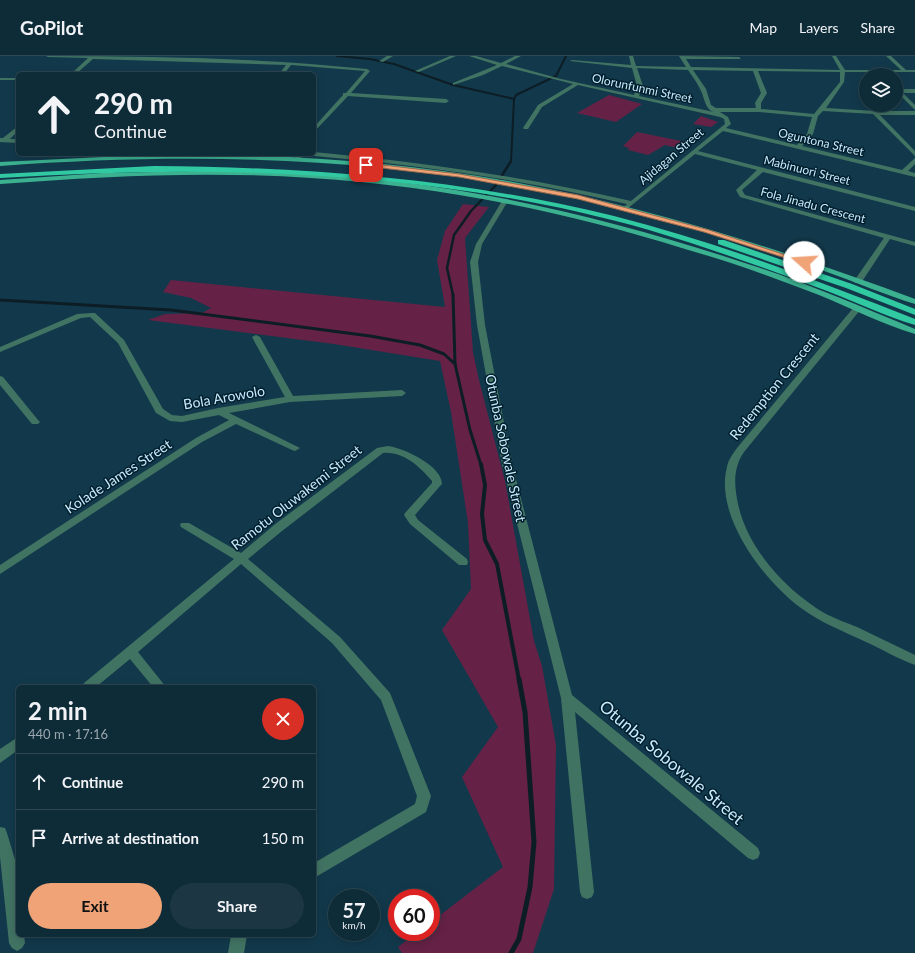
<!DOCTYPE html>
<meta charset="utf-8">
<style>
body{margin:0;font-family:Lato,sans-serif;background:#1c3743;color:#f1f3f6;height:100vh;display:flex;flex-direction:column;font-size:15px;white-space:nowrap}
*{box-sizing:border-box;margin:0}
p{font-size:13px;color:#9ba7ae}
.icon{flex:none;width:22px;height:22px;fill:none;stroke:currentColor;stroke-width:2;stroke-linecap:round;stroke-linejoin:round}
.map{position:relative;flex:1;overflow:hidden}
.details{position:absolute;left:16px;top:629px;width:300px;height:252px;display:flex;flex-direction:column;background:#0e2b38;border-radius:6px;box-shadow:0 2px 10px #0003,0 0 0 1px #2e4753}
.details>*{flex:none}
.banner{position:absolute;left:16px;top:16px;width:300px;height:84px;border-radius:6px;box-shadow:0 2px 10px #0003,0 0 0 1px #2e4753;background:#0e2b38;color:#f1f3f6;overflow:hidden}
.controls{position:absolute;left:859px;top:12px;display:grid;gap:8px}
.controls a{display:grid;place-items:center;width:44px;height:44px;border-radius:50%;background:#0e2b38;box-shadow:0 2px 10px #0003,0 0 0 1px #2e4753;font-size:20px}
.speed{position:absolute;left:328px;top:833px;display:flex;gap:8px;font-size:20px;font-weight:700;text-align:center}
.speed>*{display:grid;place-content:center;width:52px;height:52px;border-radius:50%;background:#0e2b38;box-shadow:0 2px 10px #0003,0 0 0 1px #2e4753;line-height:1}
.speed small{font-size:10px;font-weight:400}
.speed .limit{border:6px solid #d22;background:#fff;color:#111}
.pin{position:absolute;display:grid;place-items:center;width:34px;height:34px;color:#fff;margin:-17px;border-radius:8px;box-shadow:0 2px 6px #0006}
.me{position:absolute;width:44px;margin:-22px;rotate:289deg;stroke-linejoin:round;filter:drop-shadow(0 0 3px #0008)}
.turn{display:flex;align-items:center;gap:14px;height:84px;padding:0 12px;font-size:18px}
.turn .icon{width:52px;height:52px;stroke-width:2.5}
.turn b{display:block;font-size:28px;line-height:34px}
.round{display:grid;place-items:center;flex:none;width:42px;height:42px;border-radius:21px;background:#1c3743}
.summary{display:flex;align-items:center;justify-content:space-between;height:68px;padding:0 12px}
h1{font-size:24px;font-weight:700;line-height:30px}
.action{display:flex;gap:8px;margin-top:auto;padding:8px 12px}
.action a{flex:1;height:46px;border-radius:24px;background:#efa377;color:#111;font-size:16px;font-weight:700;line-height:46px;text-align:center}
.action a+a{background:#1c3743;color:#f1f3f6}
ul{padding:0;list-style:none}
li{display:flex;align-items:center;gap:12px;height:56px;padding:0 12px;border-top:1px solid #2e4753}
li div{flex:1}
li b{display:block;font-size:15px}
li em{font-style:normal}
header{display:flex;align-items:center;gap:24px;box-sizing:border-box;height:56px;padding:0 20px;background:#0e2b38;border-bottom:1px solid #2e4753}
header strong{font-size:19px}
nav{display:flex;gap:22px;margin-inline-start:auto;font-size:14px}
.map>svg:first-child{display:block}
</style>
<header>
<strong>GoPilot</strong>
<nav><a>Map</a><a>Layers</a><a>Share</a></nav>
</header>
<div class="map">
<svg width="915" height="897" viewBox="0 0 915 897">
<rect width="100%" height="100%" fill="#12394b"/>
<g fill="#652246">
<polygon points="609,39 642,48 616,66 577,57"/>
<polygon points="701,60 718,66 711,71 693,68"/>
<polygon points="637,76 691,87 686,94 665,89 648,99 628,94 629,92 623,90"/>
<polygon points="463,148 489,151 465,182 473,296 479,324 505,425 534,585 542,610 556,689 554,833 533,897 402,897 398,891 418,876 431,876 431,866 503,811 462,721 498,671 442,574 471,533 468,467 451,356 440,305 334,288 148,264 165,258 202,257 211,252 191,242 163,236 171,224 445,251 437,204 445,175"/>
</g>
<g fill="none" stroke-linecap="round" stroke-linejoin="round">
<g stroke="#0d1d25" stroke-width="2">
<polyline points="337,0 370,3 394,8 453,29 514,43 511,106"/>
<polyline points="514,43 516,39 556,20 566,0"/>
</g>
<polyline stroke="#0d1d25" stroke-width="2.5" points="453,239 447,212 454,179 471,155 496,129 511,105"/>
<g stroke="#0d1d25" stroke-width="3">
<polyline points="453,238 455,308 470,374 481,409"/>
<polyline points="0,244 171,254 370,280 420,289 444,298 455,308"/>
</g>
<polyline stroke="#0d1d25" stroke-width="4" points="481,408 485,429 482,458 485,484 497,508 519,624"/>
<polyline stroke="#0d1d25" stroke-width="5" points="511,897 519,883 530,831 534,786 525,656 519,623"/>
<g fill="#417363" fill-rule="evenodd">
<path d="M46,0c107,0 214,2 321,13l3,2 -19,22 95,6 3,2 -3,2 -98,-7 -34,36v-5l29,-32v-2h3l19,-22 -74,-6 -7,9h-5l7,-9 -193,-6 -17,15h-5l17,-16 -40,-1z"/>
<polygon points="387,0 393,0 383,6 379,5"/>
<polygon points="450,0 456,0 419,16 415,15"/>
<path d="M469,0h7l25,7 14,-7h6l-15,8 55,15 73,16 3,-9 -5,-18 -62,-7 2,-1 59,5 -2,-9h4l3,10 50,1 -7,-11 60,1 2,2h-55l5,8 149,3 -8,-14h4l9,14h56l-15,-14h5l15,14h9v2h-70l-1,10 -18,26 49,3h40v4h-35l35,36v5l-42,-42 -50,-3 -5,5 -5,18 -11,12 100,24 13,-12v6l-7,7 7,2v4l-192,-46 -25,20 217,56v4l-152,-39 -21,18 3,5 170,47v4l-25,-7 -29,44h-6l-1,-2 30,-43 -144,-41 -4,-7 21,-20 -62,-16 -68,55 -3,-2 3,-3c-103,-24 -207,-39 -313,-48l-3,-2h3v-2c107,10 212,25 317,49l94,-77 -1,-5 -4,-2 -142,-32 -36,22 -14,22h-4l-1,-1 15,-23 35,-21 -71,-18 -19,9 -30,10v-2l44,-18zM637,12l51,2c4,6 9,12 12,19 5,9 5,21 14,23l-75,-16 4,-10zM693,14l60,1 8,22 -6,10 1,5h-40l-5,-3 -5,-16zM758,15l82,1v10l-26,32 -53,-5v-6l6,-10zM720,56h39l53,5 -5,17 -10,11 -71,-17 5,-4 -3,-7z"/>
<rect x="0" y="22" width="18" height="2"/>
<polygon points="896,30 900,33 915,33 915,37 903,37 915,49 915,54 896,35"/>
<polygon points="18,70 18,75 10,83 18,83 18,87 0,86 0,82 3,82"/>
<polygon points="294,98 300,98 301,105 297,105"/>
<polygon points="505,143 508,145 482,188 478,206 485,269 512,408 572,639 758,792 760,797 758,802 753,804 748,802 575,656 594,836 592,841 587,843 582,841 580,836 561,642 502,408 477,269 470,206 476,188 502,145"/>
<path d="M854,251h6l1,2 -117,143c-11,16 -10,33 -6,52 10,46 49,87 88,110 10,5 21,9 31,13 19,9 39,19 58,28v10c-17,-6 -33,-16 -49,-23 -23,-11 -45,-19 -65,-34 -37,-27 -87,-92 -74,-141 1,-7 6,-13 10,-19z"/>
<polygon points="92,257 95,257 124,284 163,353 172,359 182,360 218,352 285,341 252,281 256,279 260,281 293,340 402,334 406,337 402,340 290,346 229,357 300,392 295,395 292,394 236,368 202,386 0,518 0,509 196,382 229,364 219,359 182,366 170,365 156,357 118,287 90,261 81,262 0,296 0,291 77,258"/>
<polygon points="0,320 3,321 38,364 40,366 38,368 32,368 0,329"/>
<path d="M388,390c16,2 54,20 54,38l-2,2 -25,29 3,5 49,39 1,3 -1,3h-8l-49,-41 -6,-9 1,-2 27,-30v-2c-13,-15 -29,-30 -49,-28l-101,78 -34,28 92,78 50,56 41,103 -5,16 -112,66v-15l101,-59 2,-8 -36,-96 -49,-57 -91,-79 -103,88 28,35h-13l-23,-28 -34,28h-14l2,-4 150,-124 -53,-32 -1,-2 1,-2h8l52,30 33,-28 103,-77z"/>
<polygon points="18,681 18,694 0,707 0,693"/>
<polygon points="0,771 5,772 7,777 16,807 18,825 18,879 24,879 25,887 22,892 17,895 12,892 9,887 0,801"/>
<polygon points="231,879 247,879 244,897 228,897"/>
</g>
<g fill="#3bb190" fill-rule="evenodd">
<path d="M218,98c97,3 194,10 290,27 139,25 275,69 407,118v5c-30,-9 -59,-22 -88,-32 -68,-24 -137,-45 -207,-63 -205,-52 -409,-58 -620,-43v-4l145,-7z"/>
<path d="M207,115c51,1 103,2 154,7 133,12 264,45 390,87 56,18 110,42 164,64v5c-33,-10 -64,-26 -96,-39 -44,-17 -88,-33 -134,-46 -121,-38 -247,-63 -374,-71 -104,-7 -208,-2 -311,6v-4l103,-7z"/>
</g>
<g fill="#31c9a2" fill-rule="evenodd">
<path d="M154,110c155,1 309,13 460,50 103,26 202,64 301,103v6c-30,-9 -59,-23 -88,-34 -59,-22 -118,-43 -178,-61 -211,-60 -432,-66 -649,-52v-4z"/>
<polygon points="718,184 724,184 852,228 915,253 915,259 846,232 718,188"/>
</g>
</g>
<polygon fill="#efa377" stroke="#9b6a4d" points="366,107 459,118 578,139 709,174 807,206 801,207 704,176 578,143 459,121 364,110"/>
<g text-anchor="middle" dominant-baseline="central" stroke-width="3" stroke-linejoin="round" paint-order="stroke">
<g font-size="12" fill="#c7eafc" stroke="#011f2d">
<text transform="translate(642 32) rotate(12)">Olorunfunmi Street</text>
<text transform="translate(821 86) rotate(13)">Oguntona Street</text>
<text transform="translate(671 100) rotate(-40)">Ajidagan Street</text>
<text transform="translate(807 114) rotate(14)">Mabinuori Street</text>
<text transform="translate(813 149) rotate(15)">Fola Jinadu Crescent</text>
</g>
<g font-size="14" fill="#c7eafc" stroke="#011f2d">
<text transform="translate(774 330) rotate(-51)">Redemption Crescent</text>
<text transform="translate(224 341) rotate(-10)">Bola Arowolo</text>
<text transform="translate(506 392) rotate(78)">Otunba Sobowale Street</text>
<text transform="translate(118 420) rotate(-33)">Kolade James Street</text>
<text transform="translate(296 441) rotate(-38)">Ramotu Oluwakemi Street</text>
</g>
<g font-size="17" fill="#c7eafc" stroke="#011f2d">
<text transform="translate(672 706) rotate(40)">Otunba Sobowale Street</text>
</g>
</g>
</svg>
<div class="controls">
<a><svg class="icon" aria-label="layers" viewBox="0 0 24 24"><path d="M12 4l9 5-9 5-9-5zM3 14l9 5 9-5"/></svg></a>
</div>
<div class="speed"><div>57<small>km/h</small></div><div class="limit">60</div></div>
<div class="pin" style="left:366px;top:109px;background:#d93025"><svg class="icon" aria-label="arrive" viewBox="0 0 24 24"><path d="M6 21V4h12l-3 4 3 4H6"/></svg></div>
<svg class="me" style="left:804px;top:206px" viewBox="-20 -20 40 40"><circle r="19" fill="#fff"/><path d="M0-13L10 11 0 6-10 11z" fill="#efa377"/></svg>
<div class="banner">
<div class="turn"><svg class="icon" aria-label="ahead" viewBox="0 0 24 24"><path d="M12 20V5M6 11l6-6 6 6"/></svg><div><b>290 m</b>Continue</div></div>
</div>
<section class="details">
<div class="summary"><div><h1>2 min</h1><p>440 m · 17:16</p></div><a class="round" style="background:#d93025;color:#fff"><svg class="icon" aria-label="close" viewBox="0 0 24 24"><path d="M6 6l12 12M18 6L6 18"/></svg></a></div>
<ul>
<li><svg class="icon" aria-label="ahead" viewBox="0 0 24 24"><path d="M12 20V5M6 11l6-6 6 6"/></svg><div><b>Continue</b></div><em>290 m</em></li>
<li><svg class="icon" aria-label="arrive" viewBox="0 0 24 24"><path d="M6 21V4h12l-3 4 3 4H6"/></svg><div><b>Arrive at destination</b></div><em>150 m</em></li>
</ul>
<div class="action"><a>Exit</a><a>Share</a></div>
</section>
</div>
